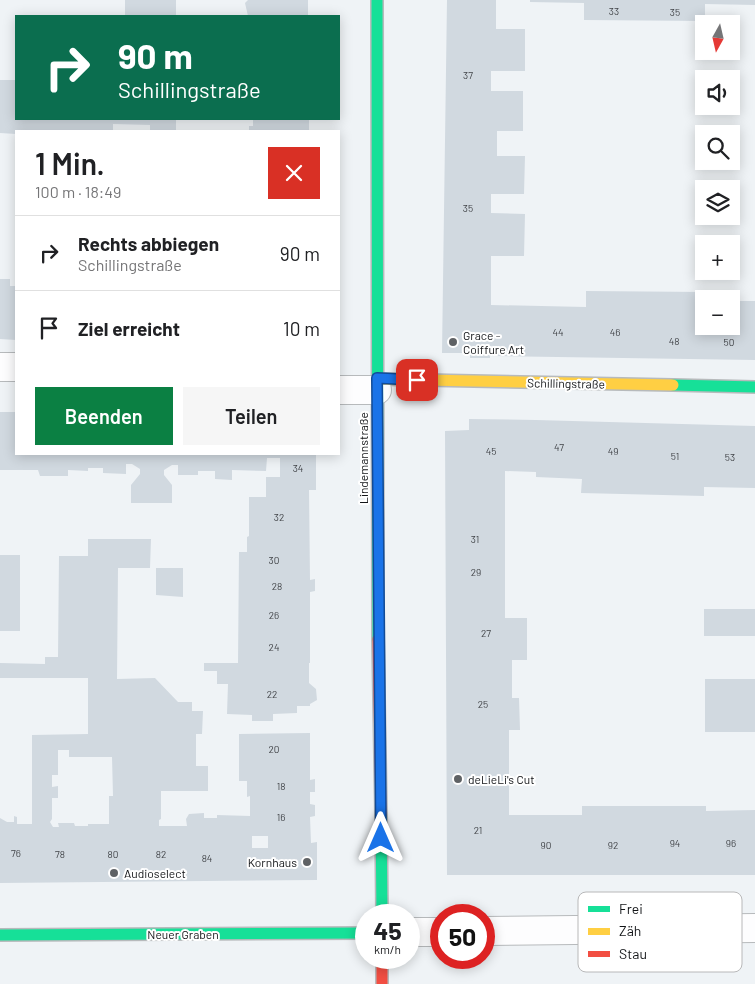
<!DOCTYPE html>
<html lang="de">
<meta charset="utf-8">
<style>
body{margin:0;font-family:Barlow,sans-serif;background:#f6f6f6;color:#202124;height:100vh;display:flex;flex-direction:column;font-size:19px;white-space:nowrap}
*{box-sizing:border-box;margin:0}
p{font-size:16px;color:#757577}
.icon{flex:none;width:28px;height:28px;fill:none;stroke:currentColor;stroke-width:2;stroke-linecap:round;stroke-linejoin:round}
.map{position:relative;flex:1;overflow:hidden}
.sheet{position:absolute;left:15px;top:130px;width:325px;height:325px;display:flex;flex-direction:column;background:#fff;border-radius:0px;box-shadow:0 2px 12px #0003}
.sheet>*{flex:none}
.banner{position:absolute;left:15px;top:15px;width:325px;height:105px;border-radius:0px;box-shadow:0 2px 12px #0003;background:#0b6e4f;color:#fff;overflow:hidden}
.needle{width:32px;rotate:188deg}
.tools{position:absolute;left:695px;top:15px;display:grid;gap:10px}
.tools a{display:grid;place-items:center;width:45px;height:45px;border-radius:0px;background:#fff;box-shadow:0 2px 12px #0003;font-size:25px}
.speed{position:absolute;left:355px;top:904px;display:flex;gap:10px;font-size:25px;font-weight:700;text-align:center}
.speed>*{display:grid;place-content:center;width:65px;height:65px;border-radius:50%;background:#fff;box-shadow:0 2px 12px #0003;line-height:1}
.speed small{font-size:12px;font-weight:400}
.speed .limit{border:8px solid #d22;background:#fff;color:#111}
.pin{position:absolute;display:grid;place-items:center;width:42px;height:42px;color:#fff;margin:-21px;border-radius:10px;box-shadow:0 2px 8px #0006}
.me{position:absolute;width:55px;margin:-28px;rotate:0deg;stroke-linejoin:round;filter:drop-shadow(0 0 4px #0008)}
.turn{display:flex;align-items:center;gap:18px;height:105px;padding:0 20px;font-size:22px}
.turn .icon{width:65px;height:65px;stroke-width:2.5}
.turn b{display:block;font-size:35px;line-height:42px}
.round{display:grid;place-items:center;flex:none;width:52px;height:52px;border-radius:0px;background:#f6f6f6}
.head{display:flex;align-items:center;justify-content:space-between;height:85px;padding:0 20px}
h1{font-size:30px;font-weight:600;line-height:38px}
.cta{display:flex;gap:10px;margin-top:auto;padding:10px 20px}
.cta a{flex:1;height:58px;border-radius:0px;background:#0b8043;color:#fff;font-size:20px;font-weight:600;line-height:58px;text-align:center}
.cta a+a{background:#f6f6f6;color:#202124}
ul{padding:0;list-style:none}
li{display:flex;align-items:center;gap:15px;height:75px;padding:0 20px;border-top:1px solid #e0e0e0}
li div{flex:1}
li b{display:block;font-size:19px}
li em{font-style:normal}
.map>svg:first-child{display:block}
</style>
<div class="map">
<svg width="755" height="984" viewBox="0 0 755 984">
<rect width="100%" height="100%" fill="#eff3f6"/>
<g fill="#d1d9e0" fill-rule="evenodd">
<rect x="125" y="0" width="51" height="16"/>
<polygon points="248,0 308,0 308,16 248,16 245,3"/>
<polygon points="447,0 496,0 496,29 525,29 525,71 491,71 491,91 523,91 523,131 497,131 497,156 525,156 524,194 491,194 491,213 525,214 524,256 491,256 491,305 586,307 586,291 704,292 704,326 731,326 731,301 755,301 755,360 490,356 490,358 470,358 470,353 442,353"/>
<polygon points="530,0 755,0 755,5 705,4 705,21 584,20 584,3 530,2"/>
<polygon points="0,80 16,80 16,119 176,119 176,131 150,131 150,125 113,124 113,131 16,131 16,134 0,133"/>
<polygon points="253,119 309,119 309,131 249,131 249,126 253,126"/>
<polygon points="0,279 10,279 10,286 16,286 16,340 0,339"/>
<polygon points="0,412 16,412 16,454 314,454 316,455 316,490 309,490 310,580 315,579 315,591 310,592 310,663 309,663 309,683 316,689 317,700 310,704 310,706 297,706 297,713 273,714 273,721 252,721 252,715 227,714 228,684 217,684 217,671 204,671 204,663 238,663 239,552 247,552 247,537 249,536 249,497 266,497 266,477 280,477 280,458 267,458 266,471 232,470 232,480 215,479 215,471 198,471 198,475 178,475 178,465 172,465 164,470 164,475 172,485 172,503 131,503 131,485 140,474 140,469 132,464 126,464 126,474 103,473 103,468 88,468 88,471 68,470 68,476 40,476 38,470 0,470"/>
<polygon points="469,419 536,420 755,426 755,488 704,487 704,496 581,493 582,479 536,477 536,472 505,471 505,618 527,618 527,660 512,660 512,698 519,698 520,730 509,730 509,815 582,815 582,806 706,806 706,811 755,810 755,875 447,875 445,431 469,430"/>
<path d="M88,539h63l-1,29h-32l-1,111 38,-1 23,24h14v9h11l-1,23h-6v32h12v25h-47v28l-2,1v6h28l-1,-7 3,-5 15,-1v5h13v-3l33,1v-20l-3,1v-16h-8v-47l71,-1v47l5,-1v13h-5v12l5,1v11l-5,1 1,26 6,-1v38l-317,3v-65l7,4h7v-6l3,1v7h15v-89l56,-1v-56h-88v-15l45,1v-7h13l1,-101h29zM58,750h11v7h43l1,39h-4v28h-21v2h-13l-1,-3h-16l1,4h-6l-3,-5 2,-3v-21h6v-12l-6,1v-12h6zM252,836h16v12h-16z"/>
<rect x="0" y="555" width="20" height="76"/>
<polygon points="156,568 183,568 183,597 156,595"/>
<rect x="704" y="609" width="51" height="27"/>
<rect x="705" y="679" width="50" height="53"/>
</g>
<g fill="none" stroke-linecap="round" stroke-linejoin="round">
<defs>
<g id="street">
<polyline points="0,367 16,367"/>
<polyline points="339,390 377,390"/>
<polyline points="484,931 755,928"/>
<polyline points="409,932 441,932"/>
</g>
<g id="fast">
<polyline points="377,0 378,639"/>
<polyline points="673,385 755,387"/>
<polyline points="381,815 382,915"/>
<polyline points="0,935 366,933"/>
</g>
<polyline id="slow" points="377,379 673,385"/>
<g id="jam">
<polyline points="378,639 381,815"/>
<polyline points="382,958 382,984"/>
</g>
</defs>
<use href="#street" stroke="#b7babc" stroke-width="30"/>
<use href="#fast" stroke="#b7babc" stroke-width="14"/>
<use href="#slow" stroke="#b7babc" stroke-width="14"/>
<use href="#jam" stroke="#b7babc" stroke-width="14"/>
<use href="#street" stroke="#fdfdfe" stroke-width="28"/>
<use href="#fast" stroke="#16e098" stroke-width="11"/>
<use href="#slow" stroke="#ffcf43" stroke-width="11"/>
<use href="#jam" stroke="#f24e42" stroke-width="11"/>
</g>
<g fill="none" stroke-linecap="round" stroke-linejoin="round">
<defs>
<polyline id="route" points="381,838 377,378 417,380"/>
</defs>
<use href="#route" stroke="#114b97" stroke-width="12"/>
<use href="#route" stroke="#1a73e8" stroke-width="9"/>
</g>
<g fill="#5f6265" stroke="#fff" stroke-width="2">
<circle cx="453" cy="342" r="5"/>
<circle cx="458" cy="779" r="5"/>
<circle cx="307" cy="862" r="5"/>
<circle cx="114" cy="873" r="5"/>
</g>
<g text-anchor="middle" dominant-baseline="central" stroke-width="4" stroke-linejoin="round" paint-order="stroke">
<g font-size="10" fill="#424549">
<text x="614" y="11">33</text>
<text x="675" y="12">35</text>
<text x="468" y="75">37</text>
<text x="468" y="208">35</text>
<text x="558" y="332">44</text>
<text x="615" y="332">46</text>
<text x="674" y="341">48</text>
<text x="729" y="342">50</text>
<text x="559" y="447">47</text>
<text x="491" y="451">45</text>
<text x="613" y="451">49</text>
<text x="675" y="456">51</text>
<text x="730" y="457">53</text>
<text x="298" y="468">34</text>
<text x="279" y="517">32</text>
<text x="475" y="539">31</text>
<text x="274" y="560">30</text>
<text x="476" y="572">29</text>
<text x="277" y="586">28</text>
<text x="274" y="615">26</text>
<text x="486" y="633">27</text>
<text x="274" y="647">24</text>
<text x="272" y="694">22</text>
<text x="483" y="704">25</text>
<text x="274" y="749">20</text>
<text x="281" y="786">18</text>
<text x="281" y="817">16</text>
<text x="478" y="830">21</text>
<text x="675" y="843">94</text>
<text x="731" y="843">96</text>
<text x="546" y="845">90</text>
<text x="613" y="845">92</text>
<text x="16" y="853">76</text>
<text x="60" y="854">78</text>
<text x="113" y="854">80</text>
<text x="161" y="854">82</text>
<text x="207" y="858">84</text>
</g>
<g font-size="12" fill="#121417" stroke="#fff" text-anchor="start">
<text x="463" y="335">Grace -<tspan x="463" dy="14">Coiffure Art</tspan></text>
<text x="468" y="779">deLieLi's Cut</text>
<text x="297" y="862" text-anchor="end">Kornhaus</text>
<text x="124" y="873">Audioselect</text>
</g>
<g font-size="12" fill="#121417" stroke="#fff">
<text transform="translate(566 383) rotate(1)">Schillingstraße</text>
<text transform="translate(363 458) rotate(-90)">Lindemannstraße</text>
<text x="183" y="934">Neuer Graben</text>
</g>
</g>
<rect x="578" y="892" width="164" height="80" rx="8" fill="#fff" stroke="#b8b8b9" stroke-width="1"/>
<rect x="588" y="906" width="22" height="6" fill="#16e098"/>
<rect x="588" y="928" width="22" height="7" fill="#ffcf43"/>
<rect x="588" y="951" width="22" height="6" fill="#f24e42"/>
<g font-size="14" fill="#121417">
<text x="619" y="914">Frei</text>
<text x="619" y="936">Zäh</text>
<text x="619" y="959">Stau</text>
</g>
</svg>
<div class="tools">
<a><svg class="needle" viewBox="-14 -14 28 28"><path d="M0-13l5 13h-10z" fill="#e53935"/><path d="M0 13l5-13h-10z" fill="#757577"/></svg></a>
<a><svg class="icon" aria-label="sound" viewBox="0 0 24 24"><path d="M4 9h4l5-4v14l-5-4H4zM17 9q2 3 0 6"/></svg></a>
<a><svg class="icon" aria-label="search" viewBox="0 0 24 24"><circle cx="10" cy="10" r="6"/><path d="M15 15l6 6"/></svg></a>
<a><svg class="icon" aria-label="layers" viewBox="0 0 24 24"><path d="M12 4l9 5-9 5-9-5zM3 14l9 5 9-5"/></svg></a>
<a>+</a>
<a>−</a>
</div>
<div class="speed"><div>45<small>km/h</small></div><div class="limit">50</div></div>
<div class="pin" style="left:417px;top:380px;background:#d93025"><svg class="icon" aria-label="arrive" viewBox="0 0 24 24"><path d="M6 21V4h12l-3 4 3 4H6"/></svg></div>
<svg class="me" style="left:381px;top:838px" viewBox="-20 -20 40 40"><path d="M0-17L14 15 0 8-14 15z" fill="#1a73e8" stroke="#fff" stroke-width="4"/></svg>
<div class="banner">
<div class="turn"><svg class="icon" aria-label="right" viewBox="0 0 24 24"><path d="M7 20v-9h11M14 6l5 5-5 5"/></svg><div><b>90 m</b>Schillingstraße</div></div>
</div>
<section class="sheet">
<div class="head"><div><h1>1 Min.</h1><p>100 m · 18:49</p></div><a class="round" style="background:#d93025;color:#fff"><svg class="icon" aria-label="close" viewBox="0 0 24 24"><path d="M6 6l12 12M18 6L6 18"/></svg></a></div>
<ul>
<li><svg class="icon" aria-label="right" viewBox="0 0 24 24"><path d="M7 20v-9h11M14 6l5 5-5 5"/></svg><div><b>Rechts abbiegen</b><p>Schillingstraße</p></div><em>90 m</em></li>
<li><svg class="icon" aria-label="arrive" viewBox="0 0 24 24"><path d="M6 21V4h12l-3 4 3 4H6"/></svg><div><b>Ziel erreicht</b></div><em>10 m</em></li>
</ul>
<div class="cta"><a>Beenden</a><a>Teilen</a></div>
</section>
</div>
